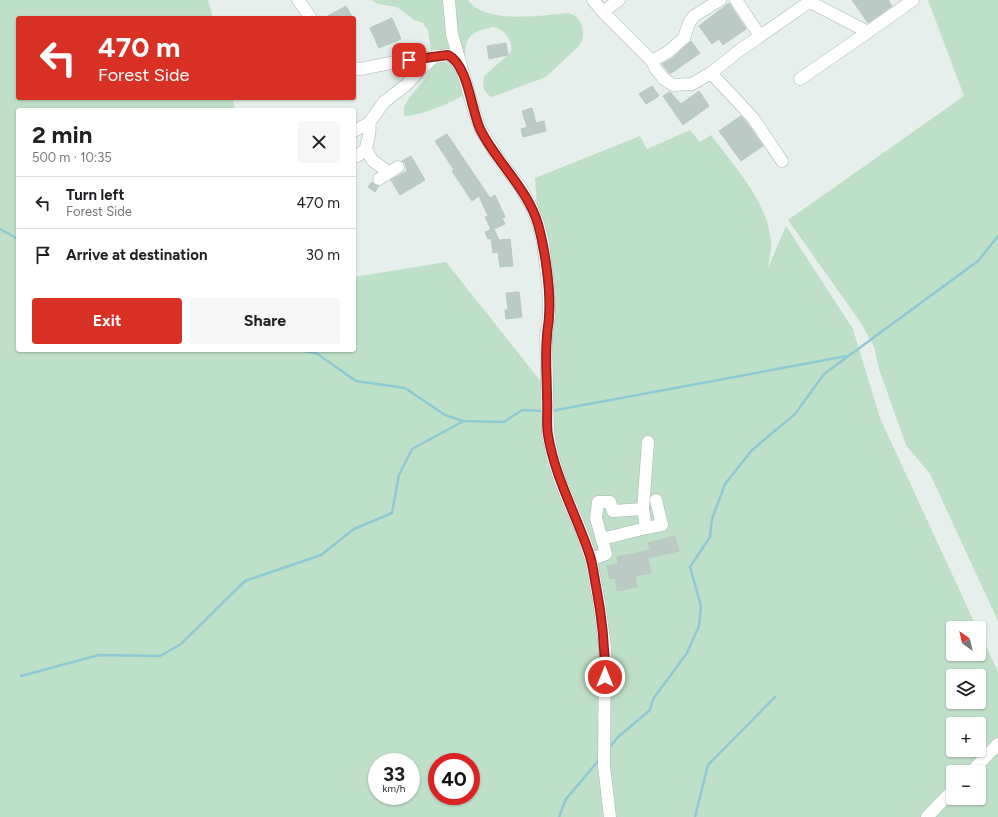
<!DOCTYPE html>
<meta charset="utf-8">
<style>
body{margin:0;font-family:Figtree,sans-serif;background:#f6f6f6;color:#202124;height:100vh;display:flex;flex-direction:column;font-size:15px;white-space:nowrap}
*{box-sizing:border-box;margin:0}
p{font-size:13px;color:#757577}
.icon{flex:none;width:22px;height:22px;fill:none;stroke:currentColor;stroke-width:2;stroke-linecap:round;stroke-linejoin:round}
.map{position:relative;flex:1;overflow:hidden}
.drawer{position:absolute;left:16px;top:108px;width:340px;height:244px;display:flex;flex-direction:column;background:#fff;border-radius:4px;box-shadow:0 1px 3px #0004}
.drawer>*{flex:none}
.guide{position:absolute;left:16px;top:16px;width:340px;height:84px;border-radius:4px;box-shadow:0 1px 3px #0004;background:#d93025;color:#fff;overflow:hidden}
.needle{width:26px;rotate:326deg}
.buttons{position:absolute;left:946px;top:621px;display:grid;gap:8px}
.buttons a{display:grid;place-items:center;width:40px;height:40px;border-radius:4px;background:#fff;box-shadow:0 1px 3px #0004;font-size:20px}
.speed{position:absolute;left:368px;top:753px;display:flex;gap:8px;font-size:20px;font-weight:700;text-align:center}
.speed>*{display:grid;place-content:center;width:52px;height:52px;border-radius:50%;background:#fff;box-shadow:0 1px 3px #0004;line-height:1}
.speed small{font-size:10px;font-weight:400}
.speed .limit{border:6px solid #d22;background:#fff;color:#111}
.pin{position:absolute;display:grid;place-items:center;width:34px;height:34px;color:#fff;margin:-17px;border-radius:8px;box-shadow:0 2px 6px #0006}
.me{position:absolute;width:44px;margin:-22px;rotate:0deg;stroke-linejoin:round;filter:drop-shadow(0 0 3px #0008)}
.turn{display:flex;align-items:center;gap:14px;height:84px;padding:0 16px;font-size:18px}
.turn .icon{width:52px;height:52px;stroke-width:2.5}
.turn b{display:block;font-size:28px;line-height:34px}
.round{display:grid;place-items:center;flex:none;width:42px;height:42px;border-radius:4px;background:#f6f6f6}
.head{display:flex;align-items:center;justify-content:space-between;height:68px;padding:0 16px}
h1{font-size:24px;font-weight:700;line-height:30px}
.primary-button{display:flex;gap:8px;margin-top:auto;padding:8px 16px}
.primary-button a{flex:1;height:46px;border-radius:4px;background:#d93025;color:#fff;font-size:16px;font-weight:700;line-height:46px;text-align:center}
.primary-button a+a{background:#f6f6f6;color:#202124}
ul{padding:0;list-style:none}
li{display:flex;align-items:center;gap:12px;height:52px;padding:0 16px;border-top:1px solid #e0e0e0}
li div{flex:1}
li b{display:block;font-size:15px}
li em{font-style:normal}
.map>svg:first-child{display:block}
</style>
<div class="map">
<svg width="998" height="817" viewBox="0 0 998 817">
<rect width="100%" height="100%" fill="#e6efeb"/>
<g fill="#bfe0c8" fill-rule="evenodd">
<path d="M0,0h208l5,18h-195v80h218l-3,1 2,11h-217v240h336v-73l92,-15 104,131 -15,-215 105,-42 7,13 43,-19 10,12 11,-7c22,30 57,67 60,106 1,8 -2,18 -3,27l18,-42 67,103 27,89 97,210h-24v26h26v-23l19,41v145h-998zM953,676h26v26h-26zM953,724h26v26h-26zM377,762h34v34h-34zM437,762h34v34h-34zM953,772h26v26h-26z"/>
<path d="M371,0h97c17,25 75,15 100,13 15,3 19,22 11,33l-32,30 -6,3 -49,18c-8,-3 -10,-13 -8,-21l26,-23c5,-9 -5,-24 -16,-26 -4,0 -8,2 -12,3 -12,4 -16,9 -17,23 0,9 5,21 7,30 -1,3 -3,6 -5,9 -6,8 -51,25 -62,24l-1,-2v-7l5,-9 17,-20 5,-8 1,-15 -4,-24 -5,-8 -9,-3 -17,-13 -19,-3z"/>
<polygon points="928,0 998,0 998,621 930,474 906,445 879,369 874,347 861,323 788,220 964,96"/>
</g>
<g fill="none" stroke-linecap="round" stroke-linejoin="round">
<g stroke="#8ec9d4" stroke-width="2.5">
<polyline points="0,229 18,239"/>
<polyline points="299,350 316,353 356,381 405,388 445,415 463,421 504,422 522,410 544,411"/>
<polyline points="551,411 847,356"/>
<polyline points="21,676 99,655 160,656 181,644 245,581 321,555 354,529 392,513 399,475 412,449 462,422"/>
<polyline points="609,748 618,737 650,710 653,699 687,653 699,626 701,606 690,567 710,537 712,519 725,484 752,450 795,414 824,374 978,261 998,236"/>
<polyline points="559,817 566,799 599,760"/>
<polyline points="695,817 708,765 775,697"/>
</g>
</g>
<g fill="#bbcac4" stroke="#b8c9c2">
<polygon points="852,0 888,0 892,6 868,23"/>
<polygon points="729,3 746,29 723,45 719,39 712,44 699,26"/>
<polygon points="346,6 353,18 324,18"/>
<polygon points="392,18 401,39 379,48 370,28"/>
<polygon points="691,41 700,53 670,74 662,64 673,58"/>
<polygon points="506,43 508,55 489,59 487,46"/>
<polygon points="652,86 659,96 646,104 639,94"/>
<polygon points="699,91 709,106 683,125 663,96 670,92 681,104"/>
<polygon points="532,108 536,123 544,121 546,131 523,137 521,129 527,127 522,111"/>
<polygon points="741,116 747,123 763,146 741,161 719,131"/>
<polygon points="447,134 490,198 495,195 505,217 502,218 505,224 494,229 499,240 510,239 513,266 500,267 498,252 493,253 491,238 488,239 485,232 490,230 490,227 485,217 488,216 479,196 472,201 452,171 454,170 435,141"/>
<polygon points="411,156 425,180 400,195 391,180 407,171 405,163 402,161"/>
<polygon points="372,182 375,185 379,186 375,192 368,187"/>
<polygon points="519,292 522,317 506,319 505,310 508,310 506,293"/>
<polygon points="675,536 679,551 648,558 651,573 635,576 637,587 617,591 615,578 610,579 607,566 618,564 617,557 650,550 648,543"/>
</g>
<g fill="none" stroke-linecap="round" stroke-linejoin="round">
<defs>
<g id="minor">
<polyline points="298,0 311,18"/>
<polyline points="449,0 452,34 474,111 480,128 498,158 521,188 531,206 538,223 543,243 548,284 549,315 546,336 548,434 553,458 561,483 582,533 591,559 599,602 605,647 604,766 610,817"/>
<polyline points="593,0 603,12 652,61 655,68 664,79 673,85 692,84 711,73 740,50 812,0"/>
<polyline points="736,0 760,36"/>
<polyline points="810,2 868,32 913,0"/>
<polyline points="603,12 619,0"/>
<polyline points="652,61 668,52 684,38 689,23 694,16 720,0"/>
<polyline points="354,68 360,69 396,62 449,55 453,57 459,66"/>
<polyline points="711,73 753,118 782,161"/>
<polyline points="800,79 868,32"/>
<polyline points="369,123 384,102 406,85 419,71 435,56"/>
<path d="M354,131l15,-8c3,10 -2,16 -3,26l-9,7 -3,-1"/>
<polyline points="366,149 372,160 388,172"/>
<polyline points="379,179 398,167"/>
<polyline points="643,509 648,442"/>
<polyline points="646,528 662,525 656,500"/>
<polyline points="591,559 606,554 596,518 598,502 610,502 613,511 643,509 646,528 602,539"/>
<polyline points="971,772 998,744"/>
<polyline points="927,817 953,790"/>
</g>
</defs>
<use href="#minor" stroke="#a8b8b2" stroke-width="13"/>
<use href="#minor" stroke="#fff" stroke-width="12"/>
</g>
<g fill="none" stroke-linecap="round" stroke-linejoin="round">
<defs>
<path id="route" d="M409,60l39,-5c20,10 23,54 32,74 17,34 47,59 58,95 7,25 13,67 11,92 0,7 -2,13 -2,20 -2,20 0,42 0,62 1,12 -1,25 1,37 7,43 29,81 42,121 3,10 4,20 6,30 6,31 9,59 9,91"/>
</defs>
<use href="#route" stroke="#8d1f18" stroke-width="10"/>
<use href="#route" stroke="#d93025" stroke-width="7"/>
</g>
</svg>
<div class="buttons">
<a><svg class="needle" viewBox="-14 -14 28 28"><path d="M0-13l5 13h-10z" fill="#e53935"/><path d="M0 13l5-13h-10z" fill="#757577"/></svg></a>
<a><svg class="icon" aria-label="layers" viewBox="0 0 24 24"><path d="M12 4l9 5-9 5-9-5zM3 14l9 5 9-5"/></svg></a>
<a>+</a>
<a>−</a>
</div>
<div class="speed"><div>33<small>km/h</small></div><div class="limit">40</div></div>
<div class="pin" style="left:409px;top:60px;background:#d93025"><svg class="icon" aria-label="arrive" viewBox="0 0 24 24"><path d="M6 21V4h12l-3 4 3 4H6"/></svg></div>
<svg class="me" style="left:605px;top:677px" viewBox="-20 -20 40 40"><circle r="17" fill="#d93025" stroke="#fff" stroke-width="3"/><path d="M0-11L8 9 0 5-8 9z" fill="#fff"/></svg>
<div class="guide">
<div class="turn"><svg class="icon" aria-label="left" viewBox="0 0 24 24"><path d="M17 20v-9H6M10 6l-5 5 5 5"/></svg><div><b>470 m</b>Forest Side</div></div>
</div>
<section class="drawer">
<div class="head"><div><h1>2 min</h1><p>500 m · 10:35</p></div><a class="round"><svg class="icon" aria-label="close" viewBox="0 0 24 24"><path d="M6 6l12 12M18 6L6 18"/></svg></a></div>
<ul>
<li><svg class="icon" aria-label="left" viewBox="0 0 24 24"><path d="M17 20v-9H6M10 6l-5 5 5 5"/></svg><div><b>Turn left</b><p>Forest Side</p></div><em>470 m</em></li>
<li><svg class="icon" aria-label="arrive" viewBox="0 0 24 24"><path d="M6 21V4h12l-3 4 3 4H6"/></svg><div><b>Arrive at destination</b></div><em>30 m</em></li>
</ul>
<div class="primary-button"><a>Exit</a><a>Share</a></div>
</section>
</div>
